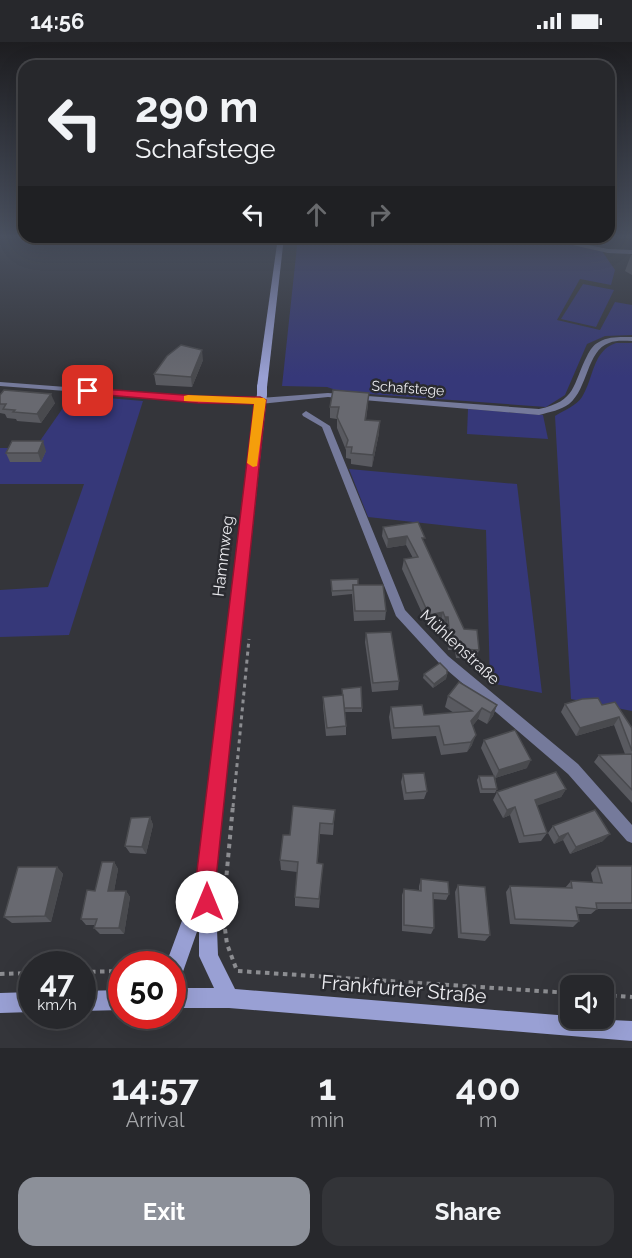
<!DOCTYPE html>
<meta charset="utf-8">
<style>
body{margin:0;font-family:Raleway,sans-serif;background:#333438;color:#f1f3f6;height:100vh;display:flex;flex-direction:column;font-size:22px;white-space:nowrap}
*{box-sizing:border-box;margin:0}
p{font-size:20px;color:#a4a6a9}
.icon{flex:none;width:33px;height:33px;fill:none;stroke:currentColor;stroke-width:2;stroke-linecap:round;stroke-linejoin:round}
.map{position:relative;height:1006px;overflow:hidden}
.panel{display:flex;flex-direction:column;background:#27282c;flex:1}
.panel>*{flex:none}
.guide{position:absolute;left:18px;top:18px;width:597px;height:183px;border-radius:18px;box-shadow:0 6px 24px #0002,0 0 0 2px #434448;background:#27282c;color:#f1f3f6;overflow:hidden}
.tools{position:absolute;left:560px;top:933px;display:grid;gap:12px}
.tools a{display:grid;place-items:center;width:54px;height:54px;border-radius:12px;background:#27282c;box-shadow:0 6px 24px #0002,0 0 0 2px #434448;font-size:30px}
.speed{position:absolute;left:18px;top:909px;display:flex;gap:12px;font-size:30px;font-weight:700;text-align:center}
.speed>*{display:grid;place-content:center;width:78px;height:78px;border-radius:50%;background:#27282c;box-shadow:0 6px 24px #0002,0 0 0 2px #434448;line-height:1}
.speed small{font-size:15px;font-weight:400}
.speed .limit{border:9px solid #d22;background:#fff;color:#111}
.pin{position:absolute;display:grid;place-items:center;width:51px;height:51px;color:#fff;margin:-26px;border-radius:12px;box-shadow:0 3px 9px #0006}
.me{position:absolute;width:66px;margin:-33px;rotate:0deg;stroke-linejoin:round;filter:drop-shadow(0 0 4px #0008)}
.turn{display:flex;align-items:center;gap:21px;height:126px;padding:0 18px;font-size:27px}
.turn .icon{width:78px;height:78px;stroke-width:2.5}
.turn b{display:block;font-size:42px;line-height:51px}
.lanes{display:flex;align-items:center;height:57px;padding:0 18px;background:#0003;justify-content:center;gap:30px;direction:ltr}
.lanes .off{opacity:.35}
.eta{display:flex;justify-content:space-evenly;align-items:center;height:102px;text-align:center}
.eta b{font-size:36px;font-weight:700;line-height:42px}
.action{display:flex;gap:12px;margin-top:auto;padding:12px 18px}
.action a{flex:1;height:69px;border-radius:18px;background:#8c9099;color:#fff;font-size:24px;font-weight:700;line-height:69px;text-align:center}
.action a+a{background:#333438;color:#f1f3f6}
.status{display:flex;justify-content:space-between;align-items:center;height:42px;padding:0 30px;background:#27282c;direction:ltr}
.status svg{height:16px;fill:currentColor}
.map>svg:first-child{display:block}
</style>
<div class="status"><b>14:56</b><svg viewBox="0 0 49 12"><path d="M0 12V9h3v3zM5 12V6h3v6zM10 12V3h3v9zM15 12V0h3v12zM26 1h20v11H26zM47 4h2v5h-2z"/></svg></div>
<div class="map">
<svg width="632" height="1006" viewBox="0 0 632 1006">
<rect width="100%" height="100%" fill="#34353a"/>
<g fill="#363879">
<polygon points="298,195 532,195 602,209 615,228 611,243 580,237 557,278 600,288 615,260 632,263 632,293 605,294 587,302 565,353 546,365 342,350 327,345 282,344"/>
<polygon points="583,242 614,248 596,285 561,277"/>
<path d="M616,301h16v368l-61,-12 -16,-283c8,-5 22,-11 27,-19 12,-19 10,-46 34,-54z"/>
<polygon points="72,353 143,359 69,593 0,595 0,548 48,545 84,442 0,442 0,406 35,406"/>
<polygon points="468,367 543,373 548,397 467,392"/>
<polygon points="349,427 517,442 542,651 490,641 486,488 368,475"/>
</g>
<g fill="none" stroke-linecap="round" stroke-linejoin="round">
<polyline stroke="#8c8d91" stroke-width="3" stroke-dasharray="4 4" stroke-linecap="butt" points="233,765 249,597"/>
<g stroke="#8c8d91" stroke-width="4" stroke-dasharray="4.5 4.5" stroke-linecap="butt">
<polyline points="224,860 233,763"/>
<polyline points="225,887 227,902 237,929"/>
<polyline points="238,929 570,951"/>
<polyline points="82,930 122,929"/>
<polyline points="0,932 32,931"/>
<polyline points="603,953 632,955"/>
</g>
<g fill="#757a9b" fill-rule="evenodd">
<polygon points="537,195 549,195 608,207 632,208 632,212 608,211"/>
<path d="M632,295v4c-8,0 -16,-1 -23,2 -22,7 -21,46 -40,61 -8,6 -19,8 -30,11l-211,-18 -68,7 -62,-3 -198,-15v-4l198,15 62,1 68,-5 211,16c38,-8 33,-24 48,-53 3,-6 6,-11 12,-14 10,-6 22,-5 33,-5z"/>
<polygon points="306,369 330,384 405,568 448,614 578,722 632,783 632,801 627,799 568,732 440,622 396,574 322,385 303,374 302,372"/>
</g>
<g fill="#99a0d4" fill-rule="evenodd">
<polygon points="278,195 284,195 267,345 262,348 257,345"/>
<polygon points="262,349 267,352 215,837 218,913 235,947 570,974 570,976 632,979 632,999 229,966 172,966 172,946 214,946 199,914 199,884 179,941 172,943 172,922 166,922 197,838 257,352"/>
<polygon points="122,948 122,968 82,969 82,949"/>
<polygon points="32,950 32,970 0,971 0,951"/>
</g>
<polyline stroke="#99a0d4" stroke-width="10" points="262,345 262,352"/>
</g>
<g fill="#595a60">
<polygon points="631,213 632,213 632,233 625,229"/>
<polygon points="203,318 192,345 156,343 154,332"/>
<polygon points="0,353 55,361 41,381 17,379 16,377 7,376 5,372 0,371"/>
<polygon points="368,362 366,378 379,391 372,425 351,422 351,417 346,416 346,408 337,386 337,377 330,376 330,365"/>
<polygon points="46,409 41,420 10,420 6,411"/>
<polygon points="383,485 424,501 464,587 479,608 476,617 456,616 455,608 448,608 446,583 443,584 441,579 427,582 402,527 404,517 413,516 406,503 387,506 382,494"/>
<polygon points="331,538 358,543 386,569 385,578 354,579 352,552 332,554"/>
<polygon points="366,591 399,639 398,648 372,650 365,600"/>
<polygon points="424,632 447,632 446,637 433,646 423,636"/>
<polygon points="342,647 362,666 362,670 345,670 346,684 346,693 326,694 323,664 323,655 342,654"/>
<polygon points="448,654 497,663 493,674 487,682 478,677 473,683 472,703 467,710 441,713 436,694 392,697 389,675 391,665 424,673 454,671 445,665"/>
<polygon points="565,662 602,663 632,686 632,761 594,720 599,713 625,712 614,683 576,694 561,670"/>
<polygon points="484,698 527,726 495,736 495,734 497,747 495,751 480,751 477,738 479,734 494,734 481,706"/>
<polygon points="403,732 427,749 424,757 404,758 401,740"/>
<polygon points="566,747 561,755 537,763 547,791 541,799 519,801 510,773 503,776 493,758 497,750"/>
<polygon points="335,768 333,793 320,792 317,821 322,831 319,866 295,864 295,855 297,830 281,828 280,818 290,793"/>
<polygon points="150,775 153,783 146,812 130,811 125,804"/>
<polygon points="553,784 603,799 570,812 563,798 554,802 548,791"/>
<polygon points="114,820 118,827 114,849 126,849 130,855 124,892 100,892 94,886 95,883 86,883 81,877 95,849"/>
<polygon points="597,824 632,824 632,867 597,867 591,872 578,872 579,879 573,885 510,882 506,850 510,844 565,846 571,839 593,840 591,831"/>
<polygon points="57,825 63,832 51,880 12,881 4,875"/>
<polygon points="421,837 449,852 446,858 433,857 434,886 431,892 402,889 402,853 404,847 419,848 419,844"/>
<polygon points="458,843 490,893 485,899 458,896 455,850"/>
</g>
<g fill="#494a4e">
<polygon points="202,308 203,318 192,345 191,335"/>
<polygon points="51,352 55,361 41,381 37,372"/>
<polygon points="380,379 379,391 372,425 373,413"/>
<polygon points="43,399 46,409 41,420 38,411"/>
<polygon points="407,494 406,503 387,506 388,497"/>
<polygon points="443,570 441,579 427,582 429,573"/>
<polygon points="445,575 448,575 446,583 443,584"/>
<polygon points="447,632 446,637 433,646 434,642"/>
<polygon points="497,663 493,674 487,682 491,671"/>
<polygon points="482,666 478,677 468,690 471,679"/>
<polygon points="619,675 614,683 576,694 580,686"/>
<polygon points="476,693 472,703 467,710 471,700"/>
<polygon points="531,718 527,726 495,736 499,728"/>
<polygon points="566,747 561,755 531,766 535,758"/>
<polygon points="515,765 510,773 503,776 507,768"/>
<polygon points="150,775 153,783 146,812 142,805"/>
<polygon points="320,781 320,792 317,831 317,821"/>
<polygon points="568,791 563,798 554,802 559,795"/>
<polygon points="610,792 603,799 570,812 576,805"/>
<polygon points="114,820 118,827 113,855 108,849"/>
<polygon points="57,825 63,832 51,880 45,874"/>
<polygon points="126,849 130,855 124,892 119,886"/>
</g>
<g fill="#686970" stroke="#494a4e" stroke-width="1.5">
<polygon points="181,303 202,308 191,335 154,332 167,314"/>
<polygon points="4,348 51,352 37,372 13,370 15,368 3,367 6,362 0,362 0,353"/>
<polygon points="333,348 369,351 365,378 380,379 373,413 351,411 352,405 346,405 348,398 337,375 339,365 330,365"/>
<polygon points="12,399 43,399 38,411 6,411"/>
<polygon points="418,480 425,496 422,496 464,587 477,588 479,608 459,607 458,599 450,599 448,575 445,575 443,570 429,573 404,517 418,515 407,494 388,497 383,485"/>
<polygon points="358,537 358,543 353,543 353,548 332,549 331,538"/>
<polygon points="353,543 383,543 386,569 355,569"/>
<polygon points="391,590 399,639 373,641 366,591"/>
<polygon points="440,621 447,628 447,632 434,642 424,632"/>
<polygon points="459,640 497,663 491,671 482,666 471,679 476,693 471,700 444,703 439,684 394,686 391,665 422,663 424,673 472,669 448,654"/>
<polygon points="361,645 362,666 344,666 342,647"/>
<polygon points="343,653 346,684 327,686 323,655"/>
<polygon points="598,656 602,663 615,660 632,686 632,709 619,675 580,686 565,662 582,657"/>
<polygon points="515,688 531,718 499,728 484,698"/>
<polygon points="632,712 632,748 599,713"/>
<polygon points="556,730 566,747 535,758 547,791 524,794 515,765 507,768 497,750"/>
<polygon points="424,731 427,749 406,751 403,732"/>
<polygon points="479,734 494,734 497,747 482,747"/>
<polygon points="293,764 335,768 333,782 320,781 317,821 323,822 319,857 295,855 298,820 280,818 283,793 290,793"/>
<polygon points="595,768 610,792 576,805 568,791 559,795 553,784"/>
<polygon points="150,775 142,805 125,804 131,776"/>
<polygon points="102,820 114,820 108,849 126,849 119,886 94,886 97,877 81,877 87,848 95,849"/>
<polygon points="597,824 632,824 632,861 596,861 597,867 576,865 579,879 515,877 510,844 572,846 571,839 602,841"/>
<polygon points="18,825 57,825 45,874 4,875"/>
<polygon points="421,837 448,840 449,852 433,851 434,886 404,883 404,847 421,849"/>
<polygon points="458,843 485,845 490,893 461,891"/>
</g>
<linearGradient id="sky" x2="0" y2="1"><stop stop-color="#1d1d20"/><stop offset="0.58" stop-color="#4a5160"/><stop offset="1" stop-color="#4a5160" stop-opacity="0"/></linearGradient>
<rect width="632" height="335" fill="url(#sky)"/>
<polygon fill="#e11d48" stroke="#92132f" stroke-width="1.5" points="88,346 198,354 260,355 266,358 216,837 217,860 214,867 207,870 199,867 196,860 196,837 254,362 198,361 84,351 84,347"/>
<polygon fill="#f59e0b" points="188,353 264,356 266,358 257,424 253,425 247,421 254,362 184,359 184,354"/>
<g text-anchor="middle" dominant-baseline="central" stroke-width="5" stroke-linejoin="round" paint-order="stroke">
<g font-size="14" fill="#ebebef" stroke="#2a2b30">
<text transform="translate(408 346) rotate(4)">Schafstege</text>
</g>
<g font-size="16" fill="#ebebef" stroke="#2a2b30">
<text transform="translate(223 514) rotate(-83)">Hammweg</text>
<text transform="translate(460 605) rotate(43)">Mühlenstraße</text>
</g>
<g font-size="20" fill="#ebebef" stroke="#2a2b30">
<text transform="translate(404 947) rotate(5)">Frankfurter Straße</text>
</g>
</g>
</svg>
<div class="tools">
<a><svg class="icon" aria-label="sound" viewBox="0 0 24 24"><path d="M4 9h4l5-4v14l-5-4H4zM17 9q2 3 0 6"/></svg></a>
</div>
<div class="speed"><div>47<small>km/h</small></div><div class="limit">50</div></div>
<div class="pin" style="left:88px;top:349px;background:#d93025"><svg class="icon" aria-label="arrive" viewBox="0 0 24 24"><path d="M6 21V4h12l-3 4 3 4H6"/></svg></div>
<svg class="me" style="left:207px;top:860px" viewBox="-20 -20 40 40"><circle r="19" fill="#fff"/><path d="M0-13L10 11 0 6-10 11z" fill="#e11d48"/></svg>
<div class="guide">
<div class="turn"><svg class="icon" aria-label="left" viewBox="0 0 24 24"><path d="M17 20v-9H6M10 6l-5 5 5 5"/></svg><div><b>290 m</b>Schafstege</div></div>
<div class="lanes"><svg class="icon" aria-label="left" viewBox="0 0 24 24"><path d="M17 20v-9H6M10 6l-5 5 5 5"/></svg><svg class="icon off" aria-label="ahead" viewBox="0 0 24 24"><path d="M12 20V5M6 11l6-6 6 6"/></svg><svg class="icon off" aria-label="right" viewBox="0 0 24 24"><path d="M7 20v-9h11M14 6l5 5-5 5"/></svg></div>
</div>
</div>
<section class="panel">
<div class="eta">
<div><b>14:57</b><p>Arrival</p></div>
<div><b>1</b><p>min</p></div>
<div><b>400</b><p>m</p></div>
</div>
<div class="action"><a>Exit</a><a>Share</a></div>
</section>
